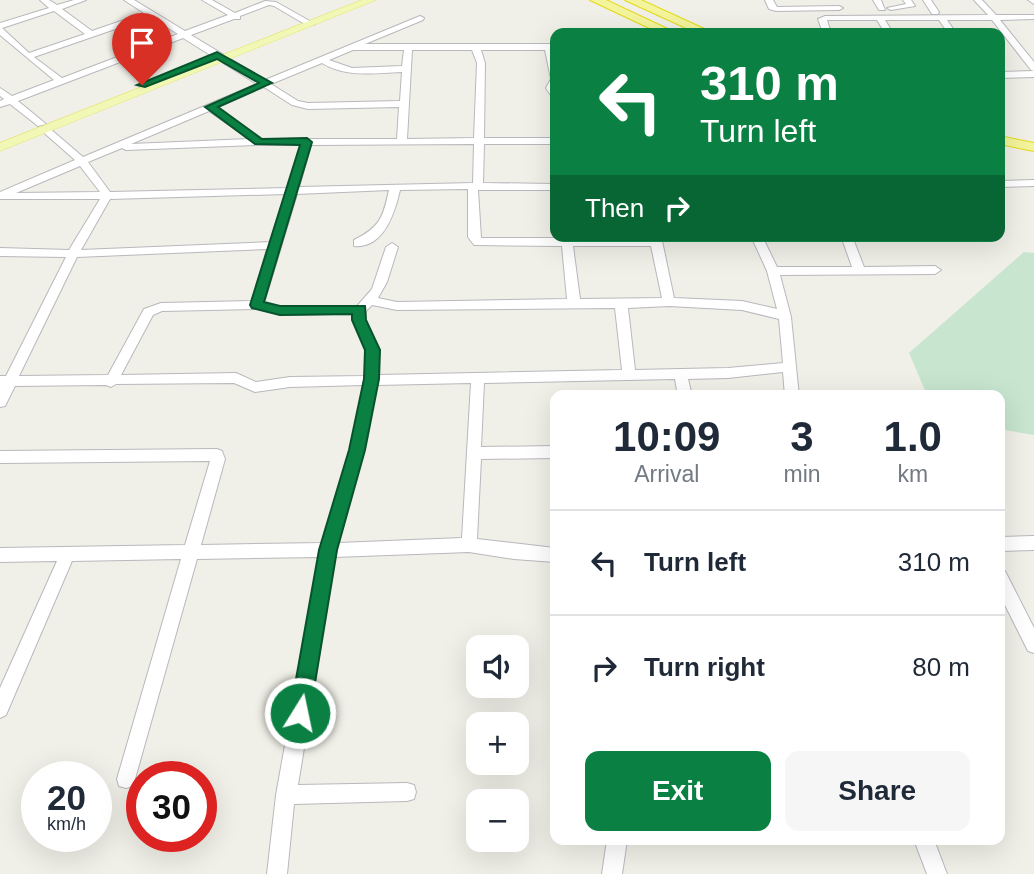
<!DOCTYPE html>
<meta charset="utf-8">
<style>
body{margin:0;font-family:Arial,sans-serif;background:#f6f6f7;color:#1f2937;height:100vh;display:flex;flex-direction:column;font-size:26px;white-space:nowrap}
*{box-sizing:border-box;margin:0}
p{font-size:23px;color:#747a83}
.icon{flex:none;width:38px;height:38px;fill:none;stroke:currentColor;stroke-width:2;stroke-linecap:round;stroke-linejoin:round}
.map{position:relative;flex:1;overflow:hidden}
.side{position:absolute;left:550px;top:390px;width:455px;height:455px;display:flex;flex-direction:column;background:#fff;border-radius:14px;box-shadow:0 7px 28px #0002}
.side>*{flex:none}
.guide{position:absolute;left:550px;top:28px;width:455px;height:214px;border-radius:14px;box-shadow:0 7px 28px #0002;background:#0b8043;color:#fff;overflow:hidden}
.controls{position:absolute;left:466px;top:635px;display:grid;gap:14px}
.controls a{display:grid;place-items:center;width:63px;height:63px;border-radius:14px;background:#fff;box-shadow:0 7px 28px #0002;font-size:35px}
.speed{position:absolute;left:21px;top:761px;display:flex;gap:14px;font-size:35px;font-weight:700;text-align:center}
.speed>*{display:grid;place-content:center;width:91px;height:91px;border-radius:50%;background:#fff;box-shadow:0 7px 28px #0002;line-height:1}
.speed small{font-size:18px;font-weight:400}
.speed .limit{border:10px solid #d22;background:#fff;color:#111}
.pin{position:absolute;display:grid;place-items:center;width:60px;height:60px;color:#fff;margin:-72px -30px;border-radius:50% 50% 50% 0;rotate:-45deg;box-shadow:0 0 7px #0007}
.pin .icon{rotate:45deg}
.me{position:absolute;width:77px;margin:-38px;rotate:10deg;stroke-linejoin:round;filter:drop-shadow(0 0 5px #0008)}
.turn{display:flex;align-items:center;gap:24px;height:147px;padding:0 35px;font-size:32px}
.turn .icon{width:91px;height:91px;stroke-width:2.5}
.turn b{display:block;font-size:49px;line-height:60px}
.then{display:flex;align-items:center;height:66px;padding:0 35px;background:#0003;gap:14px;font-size:26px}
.eta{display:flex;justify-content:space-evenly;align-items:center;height:119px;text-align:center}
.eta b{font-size:42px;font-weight:800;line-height:49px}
.button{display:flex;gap:14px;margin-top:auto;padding:14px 35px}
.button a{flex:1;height:80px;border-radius:14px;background:#0b8043;color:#fff;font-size:28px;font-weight:800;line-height:80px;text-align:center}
.button a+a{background:#f6f6f7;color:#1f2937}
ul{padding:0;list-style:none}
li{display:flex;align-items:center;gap:21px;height:105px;padding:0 35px;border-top:2px solid #e0e1e3}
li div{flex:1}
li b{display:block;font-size:26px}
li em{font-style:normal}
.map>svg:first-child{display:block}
</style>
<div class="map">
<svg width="1034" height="874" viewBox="0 0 1034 874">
<rect width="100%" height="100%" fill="#f0f0e8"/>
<polygon fill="#c7e5cf" points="1024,252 1034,253 1034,435 999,429 999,396 927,395 909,353"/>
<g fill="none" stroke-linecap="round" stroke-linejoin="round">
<defs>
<g id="minor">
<path d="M40,0h9l8,5 17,-5h12l-24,9 30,22 52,-18 -20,-13h10l51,31 43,-16 -26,-15h10l23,13 30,-12 11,1 39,22 -7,2 -34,-20 -5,-1 -29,11v3h-6l-43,16 74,45 155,-64 4,2 -1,2 -58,24h190v54l-3,-1 -6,-9 5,-9 -6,-29h-64l4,13 -1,75h71v6h-71l-1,39 72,1v6h-77l3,48h169l-1,-2h12l13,62 68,3 35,8 -10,-38 -16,-35h11l15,31h75l-11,-31h11l12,31 71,-1 6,4 -6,4 -155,1 11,42 8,79h-14l-2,-24 -55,6 -40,1 4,17h-14l-3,-17 -191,4 -3,64 74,-1v12l-74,1 -4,80 78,9v14l-41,-3 -45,-7 -134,5 -37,228 109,-2 7,2 2,7 -2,7 -7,2 -113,3 -7,70h-20l9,-79 43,-238 -122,2 -64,227 -7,2 -7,-2 -2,-7 64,-220 -109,2 -66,154 -6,3v-30l57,-127 -57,1v-14l185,-3 25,-84 -210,2v-12l217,-2 5,2 3,8 -24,86 121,-2 28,-93 14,-65 -74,2 -35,5 -21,-9 -118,1 -5,3 -5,-2 -91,1 -10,20 -5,1v-31h6l60,-119 -66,-1v-8l69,2 31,-51h-100v-7l75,-32 -33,-29v-4h6l35,30 174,-73 -74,-46 -165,63 28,23 -8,2 -28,-22 -10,3v-6l4,-2 -4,-3v-8l12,8 42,-16 -54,-45v-12l49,-15zM54,11l31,23 -56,19 -27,-25zM150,17l28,17 -116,44 -28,-21zM353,50h51l-2,16 -50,2 -23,-8zM412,50h60l5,13 -3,75 -67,1zM322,63c24,15 53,10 80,9l-2,29 -92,2 -10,-2 -27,-17zM264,87l28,18 16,4 91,-2 -2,32h-136l-44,-32zM209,111l40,28 -118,5zM474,144l-1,39 -174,4 12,-42zM259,145h42l-13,43 -178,4 -22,-30 34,-14 4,2zM80,166l20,26 -84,1zM468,189v48l6,8 88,1 5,53 -170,3 -19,-4 9,-16 11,-35 -6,-4 -6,4 -14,42 -15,17 -77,1 -16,-4 33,-109 92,-4c-6,28 -9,37 -35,50v6c30,3 41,-34 46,-56zM286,194l-15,48 -190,8 29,-51zM573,246h78l11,52 -82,1zM267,249l-15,52 -91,2 -17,6 -36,66 -89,1 58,-119zM372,305l25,5 218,-2 7,62 -243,5 -1,-25 -13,-30 1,-9zM669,306l73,4 37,9 4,44 -55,5 -93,2 -7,-62zM257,309l23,6 73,-1v6l13,30 -1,26 -75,1 -34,5 -20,-9 -115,2 32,-60 9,-4zM471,383l-9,155 -124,5 26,-93 13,-65z"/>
<polygon points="765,0 773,0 777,7 839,6 843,8 839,10 776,11 769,9"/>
<polygon points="873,0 881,0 885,10 879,10"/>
<polygon points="903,0 911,0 915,6 891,10 887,8 906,4"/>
<polygon points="923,0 931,0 939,12 938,14 932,14"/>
<polygon points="974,0 982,0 996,15 1034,15 1034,19 1000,20 1034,62 1034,71 1031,70 992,20 947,20 956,33 948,33 939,20 885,20 893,33 885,33 877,20 827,20 831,33 823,33 818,19 825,16 988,15"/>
<polygon points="1028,0 1034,0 1034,4"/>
<polygon points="1034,71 1034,77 999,78 999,72"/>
<polygon points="1034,180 1034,186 999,187 999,181"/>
<polygon points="1034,536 1034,550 999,551 999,537"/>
<polygon points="999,569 1005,571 1034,628 1034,653 1028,651 999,593"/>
<polygon points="607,840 627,840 622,874 602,874"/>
<polygon points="914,840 934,840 947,874 927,874"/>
</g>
<polygon id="major" points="362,0 376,0 0,151 0,143"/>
<g id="highway">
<polygon points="590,0 606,0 676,33 660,33"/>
<polygon points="625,0 641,0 713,33 697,33"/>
<polygon points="999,136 1034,143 1034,151 999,144"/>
</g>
</defs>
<use href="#minor" stroke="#b8b8bd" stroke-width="2"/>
<use href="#major" stroke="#e6e46c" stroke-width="1"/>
<use href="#highway" stroke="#e3da15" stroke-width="2"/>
<use href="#minor" fill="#fff" fill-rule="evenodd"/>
<use href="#major" fill="#f1f8b5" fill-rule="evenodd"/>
<use href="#highway" fill="#f3f49b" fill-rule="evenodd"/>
</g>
<polygon fill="#0b8043" stroke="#07532c" stroke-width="2" points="217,52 272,83 218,107 262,139 307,138 312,142 264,302 280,306 365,306 366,320 380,350 379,379 365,450 337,550 310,713 307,720 300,723 293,720 290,713 319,550 349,450 364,379 365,350 352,320 352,314 280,315 252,308 250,305 300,145 255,144 205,107 259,83 217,59 145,87 137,85"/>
</svg>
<div class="controls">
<a><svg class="icon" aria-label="sound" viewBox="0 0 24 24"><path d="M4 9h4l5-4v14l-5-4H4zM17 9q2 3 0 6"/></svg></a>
<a>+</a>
<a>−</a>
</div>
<div class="speed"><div>20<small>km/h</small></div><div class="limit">30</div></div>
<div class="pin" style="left:142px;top:85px;background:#d93025"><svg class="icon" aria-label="arrive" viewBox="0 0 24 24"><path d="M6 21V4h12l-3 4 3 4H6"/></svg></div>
<svg class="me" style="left:300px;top:713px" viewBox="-20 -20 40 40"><circle r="17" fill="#0b8043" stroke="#fff" stroke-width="3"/><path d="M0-11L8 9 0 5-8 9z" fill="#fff"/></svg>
<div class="guide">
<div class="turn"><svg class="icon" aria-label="left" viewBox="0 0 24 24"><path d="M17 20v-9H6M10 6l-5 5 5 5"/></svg><div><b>310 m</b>Turn left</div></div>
<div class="then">Then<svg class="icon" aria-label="right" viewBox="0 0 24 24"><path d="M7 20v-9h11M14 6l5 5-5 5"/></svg></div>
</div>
<section class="side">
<div class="eta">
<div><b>10:09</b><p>Arrival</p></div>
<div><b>3</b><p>min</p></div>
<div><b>1.0</b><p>km</p></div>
</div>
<ul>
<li><svg class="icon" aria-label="left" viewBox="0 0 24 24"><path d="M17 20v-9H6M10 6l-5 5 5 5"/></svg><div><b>Turn left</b></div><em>310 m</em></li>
<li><svg class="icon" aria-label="right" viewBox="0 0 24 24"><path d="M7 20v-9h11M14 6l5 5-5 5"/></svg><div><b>Turn right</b></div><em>80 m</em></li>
</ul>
<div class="button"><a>Exit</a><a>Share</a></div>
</section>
</div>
